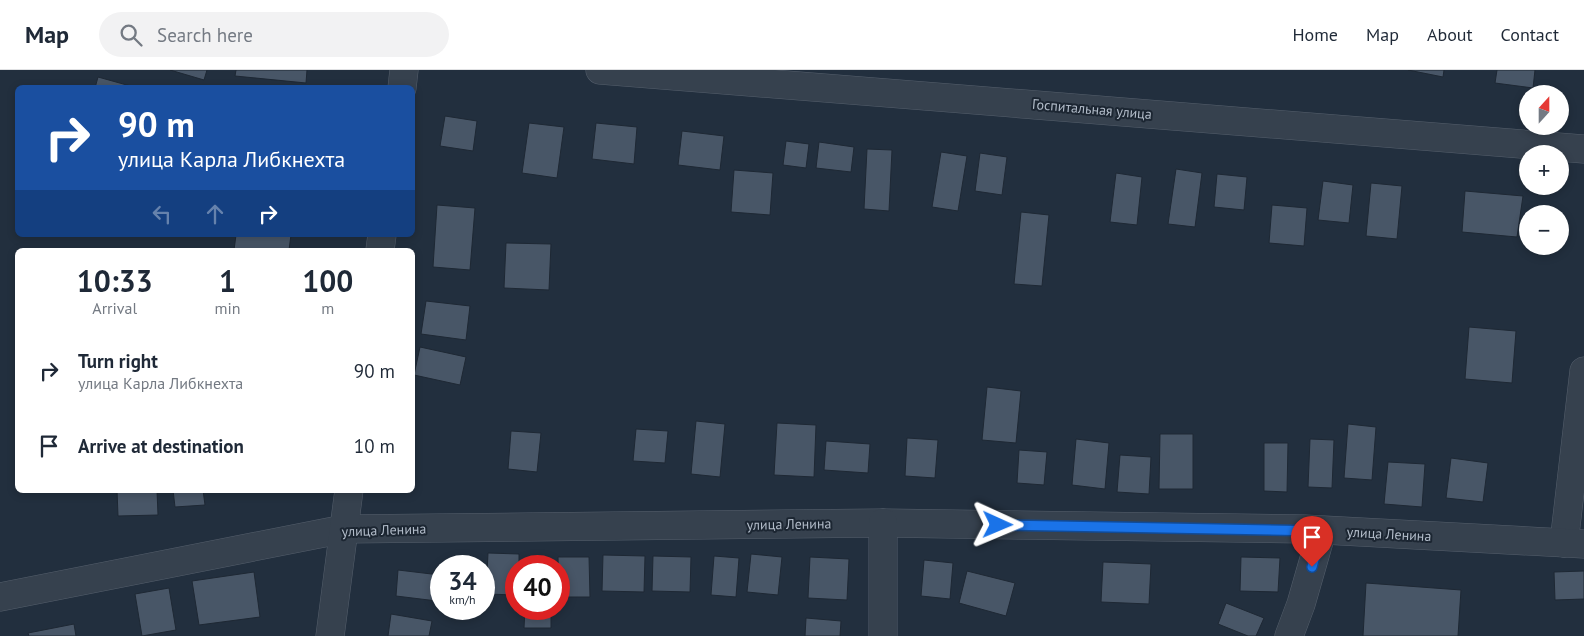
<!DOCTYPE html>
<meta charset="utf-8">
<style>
body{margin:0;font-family:"PT Sans",sans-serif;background:#f2f2f3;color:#1f2937;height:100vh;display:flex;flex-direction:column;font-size:19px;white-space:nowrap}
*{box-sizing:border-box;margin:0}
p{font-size:16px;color:#747a83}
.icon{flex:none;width:28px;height:28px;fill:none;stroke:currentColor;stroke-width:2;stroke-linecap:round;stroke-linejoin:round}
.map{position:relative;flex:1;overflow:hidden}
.drawer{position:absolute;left:15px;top:178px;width:400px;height:245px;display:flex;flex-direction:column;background:#fff;border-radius:8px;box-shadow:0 2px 8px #0003}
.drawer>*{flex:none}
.hud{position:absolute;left:15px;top:15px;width:400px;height:152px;border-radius:8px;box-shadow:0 2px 8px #0003;background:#1a4fa0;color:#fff;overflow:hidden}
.needle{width:32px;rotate:21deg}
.fabs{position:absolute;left:1519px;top:15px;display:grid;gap:10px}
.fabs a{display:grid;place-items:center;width:50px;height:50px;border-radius:50%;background:#fff;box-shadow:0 2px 8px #0003;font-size:25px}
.speed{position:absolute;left:430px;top:485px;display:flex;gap:10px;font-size:25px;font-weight:700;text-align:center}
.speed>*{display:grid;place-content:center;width:65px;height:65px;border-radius:50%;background:#fff;box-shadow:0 2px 8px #0003;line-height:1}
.speed small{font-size:12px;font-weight:400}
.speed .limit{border:8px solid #d22;background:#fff;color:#111}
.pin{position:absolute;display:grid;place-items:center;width:42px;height:42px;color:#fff;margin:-51px -21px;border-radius:50% 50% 50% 0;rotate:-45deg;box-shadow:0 0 5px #0007}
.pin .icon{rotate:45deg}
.me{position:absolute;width:55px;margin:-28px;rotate:91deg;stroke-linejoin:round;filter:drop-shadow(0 0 4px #0008)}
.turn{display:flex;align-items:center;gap:18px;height:105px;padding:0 20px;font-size:22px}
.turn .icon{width:65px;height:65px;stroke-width:2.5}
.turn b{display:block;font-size:35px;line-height:42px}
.lanes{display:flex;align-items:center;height:48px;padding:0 20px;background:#0003;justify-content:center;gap:25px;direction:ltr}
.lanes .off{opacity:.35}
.eta{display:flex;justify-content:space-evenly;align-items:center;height:85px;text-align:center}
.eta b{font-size:30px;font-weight:600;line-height:35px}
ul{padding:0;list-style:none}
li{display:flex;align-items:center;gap:15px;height:75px;padding:0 20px}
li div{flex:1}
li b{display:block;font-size:19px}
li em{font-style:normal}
header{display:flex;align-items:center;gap:30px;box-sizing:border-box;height:70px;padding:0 25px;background:#fff;border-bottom:1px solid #e0e1e3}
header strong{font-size:24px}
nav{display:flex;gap:28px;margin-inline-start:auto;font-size:18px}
.search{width:350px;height:45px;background:#f2f2f3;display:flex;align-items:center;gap:12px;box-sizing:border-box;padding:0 18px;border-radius:28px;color:#747a83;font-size:19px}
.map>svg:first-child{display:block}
</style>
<header>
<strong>Map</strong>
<div class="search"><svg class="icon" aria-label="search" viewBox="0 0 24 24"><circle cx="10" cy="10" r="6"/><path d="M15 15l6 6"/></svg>Search here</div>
<nav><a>Home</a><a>Map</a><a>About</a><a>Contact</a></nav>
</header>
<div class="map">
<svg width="1584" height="566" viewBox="0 0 1584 566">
<rect width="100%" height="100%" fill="#222f3e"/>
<g fill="#485667" stroke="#1e2834">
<polygon points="170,0 207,0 204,10"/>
<polygon points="236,0 307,0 306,13 235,6"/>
<polygon points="1408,0 1444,0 1443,7"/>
<polygon points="1497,0 1535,0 1533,18 1495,13"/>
<polygon points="98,7 134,17 133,18 95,18"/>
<polygon points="445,46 477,51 473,81 440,76"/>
<polygon points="529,53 564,57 557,108 522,103"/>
<polygon points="596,53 637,57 634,94 592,89"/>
<polygon points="682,61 724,66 720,100 678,95"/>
<polygon points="786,71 809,74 806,98 783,95"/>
<polygon points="819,72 854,77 851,102 816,98"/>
<polygon points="867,79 892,80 889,141 864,139"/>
<polygon points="941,82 967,86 958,141 932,137"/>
<polygon points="980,83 1007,87 1002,125 975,121"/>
<polygon points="1176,99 1202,103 1195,157 1168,154"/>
<polygon points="734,100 773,103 770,145 731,142"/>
<polygon points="1116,103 1142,107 1137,155 1110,152"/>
<polygon points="1217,104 1247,107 1244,140 1214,137"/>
<polygon points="1323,111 1353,115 1349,153 1318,150"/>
<polygon points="1371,113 1402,116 1397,169 1366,166"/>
<polygon points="1465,121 1523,126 1517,167 1462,162"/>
<polygon points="437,135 475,138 470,200 433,197"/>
<polygon points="1272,135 1307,138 1304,176 1269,173"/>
<polygon points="1021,142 1049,145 1042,216 1014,214"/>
<polygon points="236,165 291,165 289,180 234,180"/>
<polygon points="506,173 551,174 549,220 504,218"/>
<polygon points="426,231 470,236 466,270 421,264"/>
<polygon points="1469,257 1516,261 1512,313 1465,309"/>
<polygon points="420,277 466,287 460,315 414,305"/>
<polygon points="987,317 1021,321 1016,373 982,370"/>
<polygon points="696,351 725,354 720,407 691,404"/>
<polygon points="777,353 816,355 814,407 774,405"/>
<polygon points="1348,354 1376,357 1372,410 1344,408"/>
<polygon points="636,359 668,361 665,393 633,391"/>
<polygon points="511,361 541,363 537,402 508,399"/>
<polygon points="1160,364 1193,364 1193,419 1159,419"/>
<polygon points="907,368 938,370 935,408 905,406"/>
<polygon points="1076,369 1109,373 1105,419 1072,415"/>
<polygon points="1310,369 1334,370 1332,418 1308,417"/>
<polygon points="826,371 870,374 868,403 824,400"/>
<polygon points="1264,373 1288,373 1287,422 1264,421"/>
<polygon points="1019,380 1047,382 1044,415 1017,413"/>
<polygon points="1120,385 1151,387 1149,424 1117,422"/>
<polygon points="1451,388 1488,393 1483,432 1446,428"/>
<polygon points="1388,392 1425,394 1422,437 1384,434"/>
<polygon points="117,420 157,420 158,445 118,446"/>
<polygon points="173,420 203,420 205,435 175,437"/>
<polygon points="488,483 519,484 519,496 516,496 516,525 486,524"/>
<polygon points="751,484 782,487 778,525 747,522"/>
<polygon points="603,485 645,486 644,522 602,521"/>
<polygon points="653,486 691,487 690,522 652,521"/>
<polygon points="714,486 739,488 736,527 711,525"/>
<polygon points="558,487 589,487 590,527 559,527"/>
<polygon points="810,487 849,489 847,530 808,528"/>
<polygon points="1241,487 1280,488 1278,522 1240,521"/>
<polygon points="924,490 953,493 950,529 921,526"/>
<polygon points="1103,492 1151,494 1149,534 1101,532"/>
<polygon points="398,500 440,505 437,531 396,526"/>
<polygon points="967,501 1015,513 1006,546 959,533"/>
<polygon points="1584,501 1584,529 1555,530 1554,502"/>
<polygon points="254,502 260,547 199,555 192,511"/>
<polygon points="1366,513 1461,520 1458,566 1363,566"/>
<polygon points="169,518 176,560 142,566 135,524"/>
<polygon points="1226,533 1264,548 1256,566 1248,566 1218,554"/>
<polygon points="525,539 551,539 551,558 524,558"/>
<polygon points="391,544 432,551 429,566 388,566"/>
<polygon points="806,548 841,551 840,566 805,566"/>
<polygon points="74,554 76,566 29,566 28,563"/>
</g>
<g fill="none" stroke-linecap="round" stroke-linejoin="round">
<defs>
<g id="minor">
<polyline points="600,0 1584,79"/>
<polyline points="402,18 404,0"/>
<polyline points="380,180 382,165"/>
<polyline points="1564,473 1584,301"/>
<polyline points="0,527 344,459 883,453 1305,459 1584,474"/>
<polyline points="330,566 349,420"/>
<polyline points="883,566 883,453"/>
<polyline points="1289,566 1301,534 1322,461"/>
</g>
</defs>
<use href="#minor" stroke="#555f6c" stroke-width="29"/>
<use href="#minor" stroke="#36414e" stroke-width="28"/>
</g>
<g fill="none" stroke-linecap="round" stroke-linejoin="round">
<defs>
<polyline id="route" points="998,455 1322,461 1312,497"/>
</defs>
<use href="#route" stroke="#114b97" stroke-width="12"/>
<use href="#route" stroke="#1a73e8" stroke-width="9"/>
</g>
<g text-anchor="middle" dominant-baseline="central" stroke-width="4" stroke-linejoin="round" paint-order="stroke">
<g font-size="14" fill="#b2bcc9" stroke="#1c2632">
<text transform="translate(1092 39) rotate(5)">Госпитальная улица</text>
<text transform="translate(789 454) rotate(-1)">улица Ленина</text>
<text transform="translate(384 460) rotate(-2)">улица Ленина</text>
<text transform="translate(1389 464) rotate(3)">улица Ленина</text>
</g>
</g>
</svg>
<div class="fabs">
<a><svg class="needle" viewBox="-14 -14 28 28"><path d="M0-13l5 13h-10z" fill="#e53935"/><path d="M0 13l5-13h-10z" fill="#747a83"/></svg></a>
<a>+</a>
<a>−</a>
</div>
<div class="speed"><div>34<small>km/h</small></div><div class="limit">40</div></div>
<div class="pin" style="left:1312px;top:497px;background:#d93025"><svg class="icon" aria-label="arrive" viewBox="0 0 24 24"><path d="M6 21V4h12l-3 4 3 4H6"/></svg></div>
<svg class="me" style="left:998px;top:455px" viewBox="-20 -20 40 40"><path d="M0-17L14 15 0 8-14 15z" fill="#1a73e8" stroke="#fff" stroke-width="4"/></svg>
<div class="hud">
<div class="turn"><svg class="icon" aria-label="right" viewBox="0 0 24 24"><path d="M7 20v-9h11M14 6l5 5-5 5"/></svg><div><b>90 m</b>улица Карла Либкнехта</div></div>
<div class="lanes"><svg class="icon off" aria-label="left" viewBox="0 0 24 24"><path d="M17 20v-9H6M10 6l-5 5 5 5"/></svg><svg class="icon off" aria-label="ahead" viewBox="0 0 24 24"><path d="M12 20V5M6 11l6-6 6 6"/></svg><svg class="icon" aria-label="right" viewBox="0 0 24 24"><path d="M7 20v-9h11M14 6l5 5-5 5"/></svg></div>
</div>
<section class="drawer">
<div class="eta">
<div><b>10:33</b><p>Arrival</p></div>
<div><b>1</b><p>min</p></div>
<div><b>100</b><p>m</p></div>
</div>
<ul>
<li><svg class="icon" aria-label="right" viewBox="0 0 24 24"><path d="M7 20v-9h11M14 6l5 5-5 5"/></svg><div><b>Turn right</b><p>улица Карла Либкнехта</p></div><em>90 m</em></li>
<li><svg class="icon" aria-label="arrive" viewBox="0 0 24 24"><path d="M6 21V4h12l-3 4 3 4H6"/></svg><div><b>Arrive at destination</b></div><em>10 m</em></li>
</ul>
</section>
</div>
